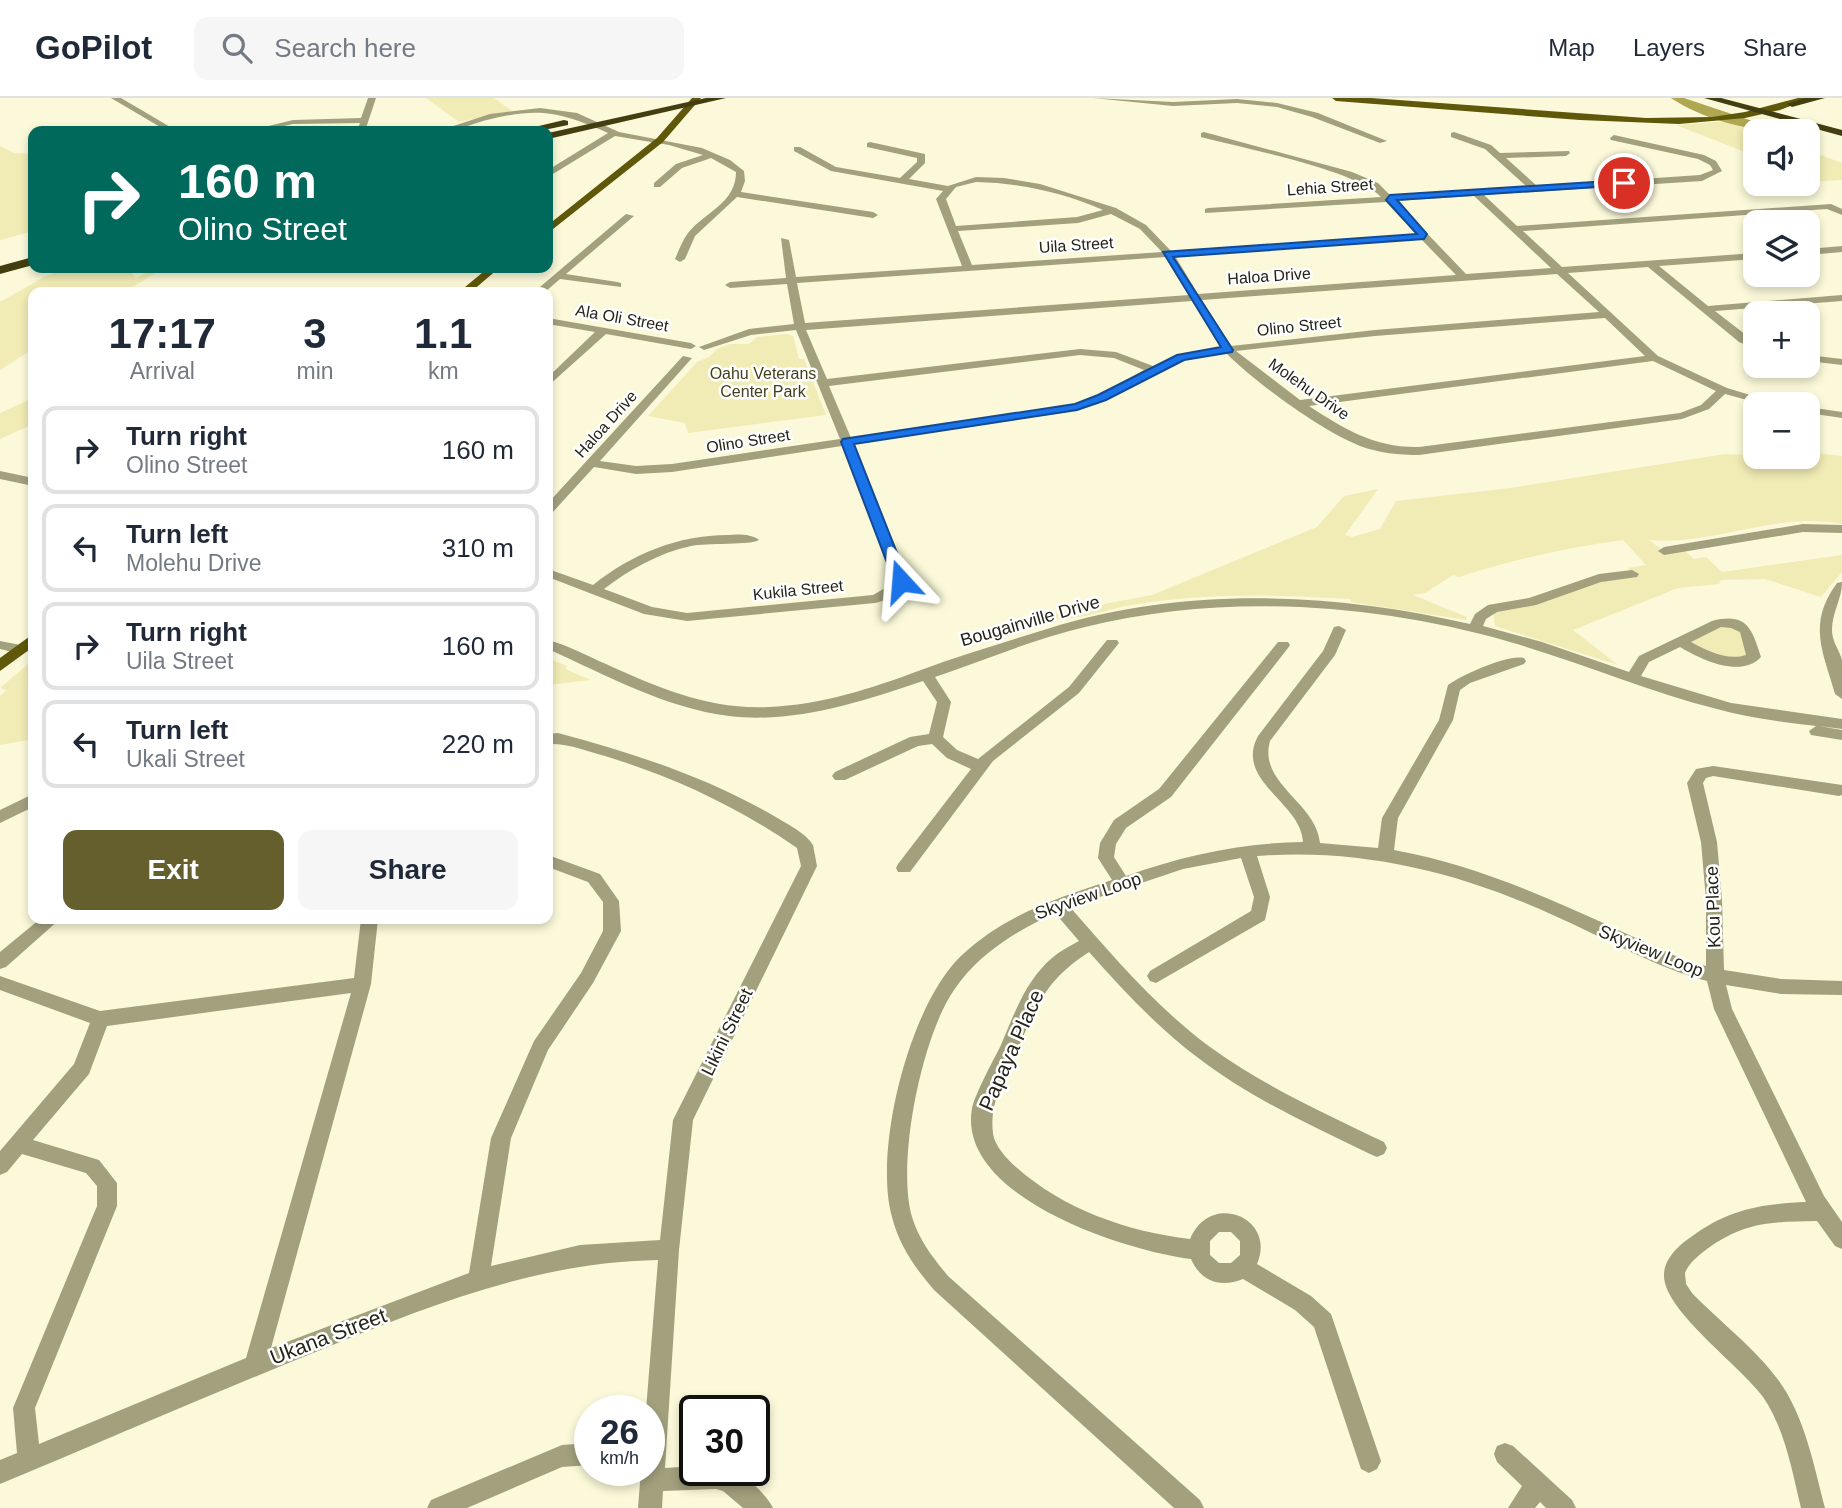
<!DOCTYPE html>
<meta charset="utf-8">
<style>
body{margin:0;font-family:Arial,sans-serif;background:#f6f6f7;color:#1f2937;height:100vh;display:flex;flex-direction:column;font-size:26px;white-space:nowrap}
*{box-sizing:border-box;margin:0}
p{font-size:23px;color:#747a83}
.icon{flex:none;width:38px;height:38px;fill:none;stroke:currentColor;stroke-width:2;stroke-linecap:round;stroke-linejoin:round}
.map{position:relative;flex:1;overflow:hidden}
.side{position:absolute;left:28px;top:189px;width:525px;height:637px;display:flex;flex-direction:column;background:#fff;border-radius:14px;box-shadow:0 4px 10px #0003}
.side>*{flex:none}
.guide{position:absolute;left:28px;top:28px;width:525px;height:147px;border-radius:14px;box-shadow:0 4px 10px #0003;background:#00695c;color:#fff;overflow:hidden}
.controls{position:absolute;left:1743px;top:21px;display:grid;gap:14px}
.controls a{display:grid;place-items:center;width:77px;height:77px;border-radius:14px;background:#fff;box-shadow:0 4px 10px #0003;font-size:35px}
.speed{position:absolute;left:574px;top:1297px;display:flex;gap:14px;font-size:35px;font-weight:700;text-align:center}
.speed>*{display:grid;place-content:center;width:91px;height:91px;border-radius:50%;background:#fff;box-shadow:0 4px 10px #0003;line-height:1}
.speed small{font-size:18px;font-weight:400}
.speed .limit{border:4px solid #111;border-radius:10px;background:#fff;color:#111}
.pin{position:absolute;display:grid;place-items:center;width:60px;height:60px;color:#fff;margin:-30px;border:4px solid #fff;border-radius:50%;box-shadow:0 2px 7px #0007}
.me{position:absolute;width:77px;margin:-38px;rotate:341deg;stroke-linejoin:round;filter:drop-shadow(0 0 5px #0008)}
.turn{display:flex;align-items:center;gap:24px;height:147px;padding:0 35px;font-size:32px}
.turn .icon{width:91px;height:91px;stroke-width:2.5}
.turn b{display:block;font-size:49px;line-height:60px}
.eta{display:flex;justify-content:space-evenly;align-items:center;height:119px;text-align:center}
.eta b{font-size:42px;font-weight:800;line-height:49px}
.cta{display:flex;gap:14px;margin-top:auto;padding:14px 35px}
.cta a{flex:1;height:80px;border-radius:14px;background:#645f2c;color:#fff;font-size:28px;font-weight:800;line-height:80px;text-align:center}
.cta a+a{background:#f6f6f7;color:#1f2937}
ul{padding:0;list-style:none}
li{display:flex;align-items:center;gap:21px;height:88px;margin:0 14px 10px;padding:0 21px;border:4px solid #e0e1e3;border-radius:14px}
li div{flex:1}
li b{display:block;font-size:26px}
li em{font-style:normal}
header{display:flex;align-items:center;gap:42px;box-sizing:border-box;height:98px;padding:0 35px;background:#fff;border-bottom:2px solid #e0e1e3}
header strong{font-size:33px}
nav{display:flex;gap:38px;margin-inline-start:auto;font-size:24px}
.search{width:490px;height:63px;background:#f6f6f7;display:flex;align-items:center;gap:18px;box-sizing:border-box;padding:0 24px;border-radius:14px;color:#747a83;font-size:26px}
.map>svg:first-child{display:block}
</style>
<header>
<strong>GoPilot</strong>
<div class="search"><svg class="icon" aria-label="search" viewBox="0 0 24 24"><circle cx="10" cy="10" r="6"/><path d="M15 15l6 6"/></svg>Search here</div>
<nav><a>Map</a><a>Layers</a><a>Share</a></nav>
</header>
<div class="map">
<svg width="1842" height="1410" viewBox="0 0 1842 1410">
<rect width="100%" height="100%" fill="#fbf9d9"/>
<g fill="#f1ecb5">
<polygon points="426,0 494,0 512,13 459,24"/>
<polygon points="1729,23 1759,33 1755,33 1755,62 1750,56 1676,27"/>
<polygon points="0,48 14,55 33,56 33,133 0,142"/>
<polygon points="1808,52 1842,65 1842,82 1808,84"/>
<polygon points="68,170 127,170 136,180 149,173 157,174 125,194 33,194 33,251 0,272 0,204 44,179"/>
<polygon points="787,236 793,238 799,261 804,261 826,317 688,335 685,325 648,318 697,264 709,259 717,251 730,246 749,246 757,239"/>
<polygon points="33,300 33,326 0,341 0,315"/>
<path d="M1808,354l34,4v68c-66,-13 -129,22 -193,16l15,11 17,-3 13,11 12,-2 16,15 120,-17v17l-21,25 -56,-18 -44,1 -2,4 -41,4 -105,42 45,35 -123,-39 -2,-18 106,-30 32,-4 -3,-6 18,-3 -23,-25c-57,8 -110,19 -164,37l-6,-2 -28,18 -12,2 54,22 -1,3 -115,-18v-3c-76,-5 -150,-6 -225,7 -15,3 -62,18 -73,11l4,-4 95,-18 165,-68 27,-31 34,-7 -33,46 7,2 28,-8 16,-28 114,-13 215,-34 83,3z"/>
<polygon points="1717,526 1737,527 1754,557 1739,564 1681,544"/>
<polygon points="548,560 567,568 565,571 591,582 548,587"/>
<polygon points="33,562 33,641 0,647 0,598 7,592 0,590"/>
</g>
<path fill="#b0a753" d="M1671,0h13l98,33c-35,0 -82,-13 -111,-33z"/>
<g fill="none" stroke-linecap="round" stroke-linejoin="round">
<g fill="#a2a07d" fill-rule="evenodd">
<polygon points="111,0 121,0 177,33 167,33"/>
<polygon points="368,0 376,0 365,33 357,33 360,25 293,26 262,33 248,33 293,22 361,20"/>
<polygon points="1093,0 1173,4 1237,1 1277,5 1318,15 1387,43 1380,45 1312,19 1277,9 1237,5 1173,8"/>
<path d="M540,10l37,5 42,19 83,16 28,12 14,11 1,10 -4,11 132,20 5,3 -5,3 -136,-21 -42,39 -10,23 -5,3 -5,-3c4,-9 7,-18 13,-26 17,-21 48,-30 48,-61l-25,-14 -29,10 -22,19h-6v-4l22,-19 27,-9 -34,-10 -54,-9 -67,41v-7l60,-37c-46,-20 -67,-26 -117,-14 -18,4 -35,13 -53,12l52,-17z"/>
<path d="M1204,34l148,40 26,11 13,13 136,-9 -42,-38 -34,-12v-4l3,-1 37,13 9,8 69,-2 1,2 -4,3 -60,2 31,28 163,-11 13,-5 -3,-5 -12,-6 -87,-19 -1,-2 4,-3 90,20 12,6 6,10 -20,10 -218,14 33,31 314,-22 11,5v6l-15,-6 -304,22 39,36 193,-14v6l-96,7 49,40 134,-11v6l-127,10 40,31v7l-16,-7 -91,-75 -80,6 90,83 69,32 53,16h-18l-37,-10 -16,15 -27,10 -263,36c-20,0 -40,-2 -59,-9 -40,-16 -104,-63 -134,-93l-38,6 -81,40 -39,13 -215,32 54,130c-2,18 -15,25 -32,29l-188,18 -43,-7 -96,-37v-8l45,16c39,-31 85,-50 135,-50 10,-1 24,-1 31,5 -6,5 -54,3 -68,6 -32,7 -61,23 -87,43l48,18 35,6 186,-18 19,-11 1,-10 -51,-128 -170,26 -36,2 -42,-7 -42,46 -4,1v-11l135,-147 9,2 -92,103 36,5 36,-2 168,-25 -44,-109 -45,5 -47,15 -5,-3 50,-18 45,-5 -7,-40 -57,4 -5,-3 5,-3 56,-4 -5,-40 8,2 7,37 166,-11 -26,-67 7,-8 -112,-20 -37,-20v-4h6l36,20 64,11 17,-16v-4l-50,-11v-4l3,-1 55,12v9l-16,16 39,7 28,-9 28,1 36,6 76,24 30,17 25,26 245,-17 -30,-32 -181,11v-4l3,-1 173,-11c-25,-27 -139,-49 -180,-60v-4zM976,84c44,1 86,10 127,28l-26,7 -121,9 -10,-27 10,-12zM1474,98l77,72 -85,6 -70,-73zM1111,116l29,15 22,23 -190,13 -14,-34 120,-8zM1421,141l35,36 -258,19 -23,-38zM1166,159l23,38 -384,28 -8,-40zM1557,176l42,38 -224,18 -144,16 -29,-46zM1192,203l29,46 -41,7 -27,12 -37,-14 -36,-3 -253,30 -21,-49zM1605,220l40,38 -345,44 -64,-49 139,-15zM1080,257l34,3 30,12 -45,25 -32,11 -216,32 -22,-52zM1653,263l63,30 -15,14 -21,8 -261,34c-44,1 -75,-18 -110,-41z"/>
<polygon points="626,116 634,118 566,176 617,184 621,185 621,189 560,181 545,194 534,194"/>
<polygon points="1842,148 1842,154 1808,157 1808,151"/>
<polygon points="548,220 691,245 696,248 691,251 606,236 548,288 548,279 595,234 548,226"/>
<polygon points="1808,257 1842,261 1842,267 1808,263"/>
<polygon points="1808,309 1842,314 1842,320 1808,315"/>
<polygon points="0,373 33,380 33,388 0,381"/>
<polygon points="1803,426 1842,427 1842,435 1803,434 1664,457 1658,453 1664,449"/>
<path d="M1632,472l7,4 -2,3 -36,5 -65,23 -39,7 -11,7 -3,7 59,16 87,30 10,-16 73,-35c35,-9 40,8 49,36 -20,22 -61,2 -81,-10l-31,15 -8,14 90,27 111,16v10l-23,-3 23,4v10l-31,-5 -2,-4 7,-5c-34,-4 -67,-8 -99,-17 -71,-18 -137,-47 -207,-67 -137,-39 -286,-49 -425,-15 -51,12 -100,33 -150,50l16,25 -8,35 14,13 21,9 91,-72 38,-47h10l2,3 -40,50 -86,68 -83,111h-12l-2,-4 2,-4 73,-95 -24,-11 -15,-14 -14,2 -73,34h-10l-3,-4 3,-4 75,-35 19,-3 8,-32 -14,-21c-62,21 -129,43 -194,35 -64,-8 -123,-41 -181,-67v-9c20,5 39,16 58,24 52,24 105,46 162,43 53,-2 105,-19 153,-37 40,-15 84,-28 126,-41 137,-43 284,-37 423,-5l5,-10 13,-9 41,-7 70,-24zM1721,529l10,1 9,4 6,23c-18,6 -39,-4 -55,-13z"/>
<path d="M1842,484c0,17 -10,30 -10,48 0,12 7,19 10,30 0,11 0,28 0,39l-7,-5c-12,-43 -28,-70 2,-111z"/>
<path d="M1339,528l7,4 -11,25 -65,86c-12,43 46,61 50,102l58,5 4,-30 57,-98 9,-35c14,-10 60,-31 76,-27l2,3 -2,3 -54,19 -10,7 -7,30 -55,98 -4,32c105,19 197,69 293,111l19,5v-66l-5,-58 -14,-59 9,-14 17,-3 129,19v10l-3,1 -126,-20 -7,2 -3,5 14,59 5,58 2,70 57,9 61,2v14l-61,-1 -55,-9 6,24 92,187 18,26v27l-7,-3 -18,-25c-45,1 -71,0 -110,28 -9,7 -18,14 -22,24l1,11 6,9c28,29 63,55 87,88 26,36 35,85 46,127h-24c-9,-37 -16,-79 -38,-111 -22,-31 -100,-87 -99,-122 0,-16 15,-30 27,-38 38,-28 70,-33 115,-35l-92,-193 -7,-28c-53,-14 -102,-43 -152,-65 -95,-44 -194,-68 -298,-60l13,41 -5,23 -109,63 -6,-2 -3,-5 3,-5 101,-60 3,-14 -13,-39 -58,11 -113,38c43,49 87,101 140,140 54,39 114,66 174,95l3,6 -3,6 -7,3 -7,-3c-60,-29 -120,-56 -173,-97 -40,-30 -75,-68 -108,-105 -43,28 -51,51 -71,96 -12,27 -29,54 -25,85 1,12 14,26 23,34 47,42 112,65 174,72 21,-49 87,-21 67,25l54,32 20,18 50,147 -4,8 -8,4 -8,-4 -47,-142 -19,-17 -52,-31c-22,9 -42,3 -52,-20 -65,-8 -235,-62 -219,-151 4,-16 21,-47 29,-63 13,-31 25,-65 51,-87 8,-7 18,-12 27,-17l-24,-28c-39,18 -77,41 -101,77 -32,46 -58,172 -42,227 7,23 21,41 36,59l252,224 4,8h-30l-240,-218c-19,-22 -35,-45 -42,-73 -19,-68 18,-213 69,-261 43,-41 96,-58 151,-76l-14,-22 2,-15 14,-23 45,-31 119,-147h10l2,3 -2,3 -117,149 -45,31 -10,16 -2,13 12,19c59,-21 115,-33 177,-34 -2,-40 -69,-61 -45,-106l65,-85 11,-24zM1219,1134h12l9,9v14l-9,8h-12l-9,-8v-14z"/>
<polygon points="0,543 26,548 28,551 21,556 0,551"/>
<path d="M558,635c75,20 149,44 216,83 13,8 32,17 39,29l4,21 -124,254 -14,130 -14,218 30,-2v4c11,0 24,-2 35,0 15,4 37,25 43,38h-30l-20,-17 -7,-2 -53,2 -1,17h-24l3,-38h8v-60h-3l12,-150c-121,2 -230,46 -340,91 -107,43 -212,89 -318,133v-24l17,-7 -4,-45 84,-202v-20l-11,-13 -64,-19 -15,18 -7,3v-24l74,-87 16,-41 -90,-33v-14l100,35 254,-33 7,-59h17l-7,65 -100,364 198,-75 22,-135 43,-97 47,-68 22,-42v-29l-15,-20 -40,-15v-12l52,19 19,27 2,30 -28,52 -45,67 -37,88 -20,128 89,-21 80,-5 13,-120 128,-254 -4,-18c-59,-41 -123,-71 -192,-92 -18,-5 -38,-13 -57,-12v-10zM351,895l-105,365 -207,86 -4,-36 82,-202v-23l-18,-23 -66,-20 56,-66 18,-48z"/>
<polygon points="33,696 33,709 0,725 0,712"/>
<polygon points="40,821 60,821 6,869 0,871 0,854"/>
<polygon points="590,1345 590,1367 562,1369 467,1410 427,1410 431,1402 562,1347"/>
<polygon points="1505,1345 1513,1348 1572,1402 1576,1410 1546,1410 1540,1404 1535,1410 1508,1410 1522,1388 1497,1364 1494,1356 1497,1348"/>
</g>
<g fill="#5f5709" fill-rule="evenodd">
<polygon points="692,0 701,0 663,44 548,135 548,127 657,40"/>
<polygon points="1332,0 1371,0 1646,20 1712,19 1745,14 1798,0 1811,0 1780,12 1745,20 1679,26 1580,22 1336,3"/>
<polygon points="488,170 499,170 471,194 459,194"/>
<polygon points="33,536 33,549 0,573 0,560"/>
</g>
<g fill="#433e10" fill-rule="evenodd">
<polygon points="706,0 726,0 548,41 548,35"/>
<polygon points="1704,0 1721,0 1842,32 1842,38"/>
<polygon points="1805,0 1825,0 1792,9 1787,6"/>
<polygon points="564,22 568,23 568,27 539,33 518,33"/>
<polygon points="33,159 33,167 0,176 0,168"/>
</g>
</g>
<polygon fill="#1a73e8" stroke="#114b97" stroke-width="2" points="1624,82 1627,87 1397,102 1427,136 1424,141 1173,159 1233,252 1232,254 1184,262 1106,302 1077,312 854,346 908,483 901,487 894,483 841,344 843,341 1075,306 1098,297 1177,257 1221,249 1163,154 1417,136 1386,102 1390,97"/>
<g text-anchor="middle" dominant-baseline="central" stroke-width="5" stroke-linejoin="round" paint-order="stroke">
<g font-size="16" fill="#252418" stroke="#fff">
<text transform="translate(1330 89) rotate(-4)">Lehia Street</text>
<text transform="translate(1076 147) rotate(-4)">Uila Street</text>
<text transform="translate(1269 178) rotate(-4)">Haloa Drive</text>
<text transform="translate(622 220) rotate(10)">Ala Oli Street</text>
<text transform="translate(1299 228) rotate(-6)">Olino Street</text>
<text transform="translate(1309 291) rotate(35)">Molehu Drive</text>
<text transform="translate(606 326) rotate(-48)">Haloa Drive</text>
<text transform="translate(748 343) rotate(-9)">Olino Street</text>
<text transform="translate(798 492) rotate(-6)">Kukila Street</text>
</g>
<g font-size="16" fill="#433f1b" stroke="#fff">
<text x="763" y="275">Oahu Veterans<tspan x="763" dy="18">Center Park</tspan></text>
</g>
<g font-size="18" fill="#252418" stroke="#fff">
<text transform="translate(1030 523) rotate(-16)">Bougainville Drive</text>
<text transform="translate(1088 798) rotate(-19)">Skyview Loop</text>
<text transform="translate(1713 809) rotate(-92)">Kou Place</text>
<text transform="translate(1651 853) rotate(22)">Skyview Loop</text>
<text transform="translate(727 934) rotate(-64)">Likini Street</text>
</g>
<g font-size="21" fill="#252418" stroke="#fff">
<text transform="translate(1011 952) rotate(-66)">Papaya Place</text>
<text transform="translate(328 1238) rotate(-21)">Ukana Street</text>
</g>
</g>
</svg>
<div class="controls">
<a><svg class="icon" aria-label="sound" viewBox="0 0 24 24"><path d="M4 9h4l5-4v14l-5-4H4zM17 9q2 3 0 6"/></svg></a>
<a><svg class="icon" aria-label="layers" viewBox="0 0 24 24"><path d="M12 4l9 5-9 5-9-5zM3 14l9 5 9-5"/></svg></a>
<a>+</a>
<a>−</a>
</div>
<div class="speed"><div>26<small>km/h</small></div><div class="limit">30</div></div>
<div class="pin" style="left:1624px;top:85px;background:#d93025"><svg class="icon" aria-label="arrive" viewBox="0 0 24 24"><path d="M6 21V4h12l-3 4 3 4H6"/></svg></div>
<svg class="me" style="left:901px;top:483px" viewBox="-20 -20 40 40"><path d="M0-17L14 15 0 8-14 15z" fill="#1a73e8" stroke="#fff" stroke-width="4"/></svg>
<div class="guide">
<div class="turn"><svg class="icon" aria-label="right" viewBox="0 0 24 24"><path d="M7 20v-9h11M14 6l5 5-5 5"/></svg><div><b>160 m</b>Olino Street</div></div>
</div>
<section class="side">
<div class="eta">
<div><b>17:17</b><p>Arrival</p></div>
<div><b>3</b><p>min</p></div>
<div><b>1.1</b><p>km</p></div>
</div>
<ul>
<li><svg class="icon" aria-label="right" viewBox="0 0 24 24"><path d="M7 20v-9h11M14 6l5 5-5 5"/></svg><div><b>Turn right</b><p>Olino Street</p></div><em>160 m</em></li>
<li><svg class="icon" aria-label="left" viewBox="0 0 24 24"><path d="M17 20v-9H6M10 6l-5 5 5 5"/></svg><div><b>Turn left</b><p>Molehu Drive</p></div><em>310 m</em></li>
<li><svg class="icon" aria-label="right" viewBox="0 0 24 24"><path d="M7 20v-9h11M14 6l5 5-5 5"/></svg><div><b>Turn right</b><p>Uila Street</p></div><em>160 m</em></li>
<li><svg class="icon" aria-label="left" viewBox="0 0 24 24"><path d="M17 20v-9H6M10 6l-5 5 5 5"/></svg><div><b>Turn left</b><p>Ukali Street</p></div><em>220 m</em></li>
</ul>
<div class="cta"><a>Exit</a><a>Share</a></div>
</section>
</div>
